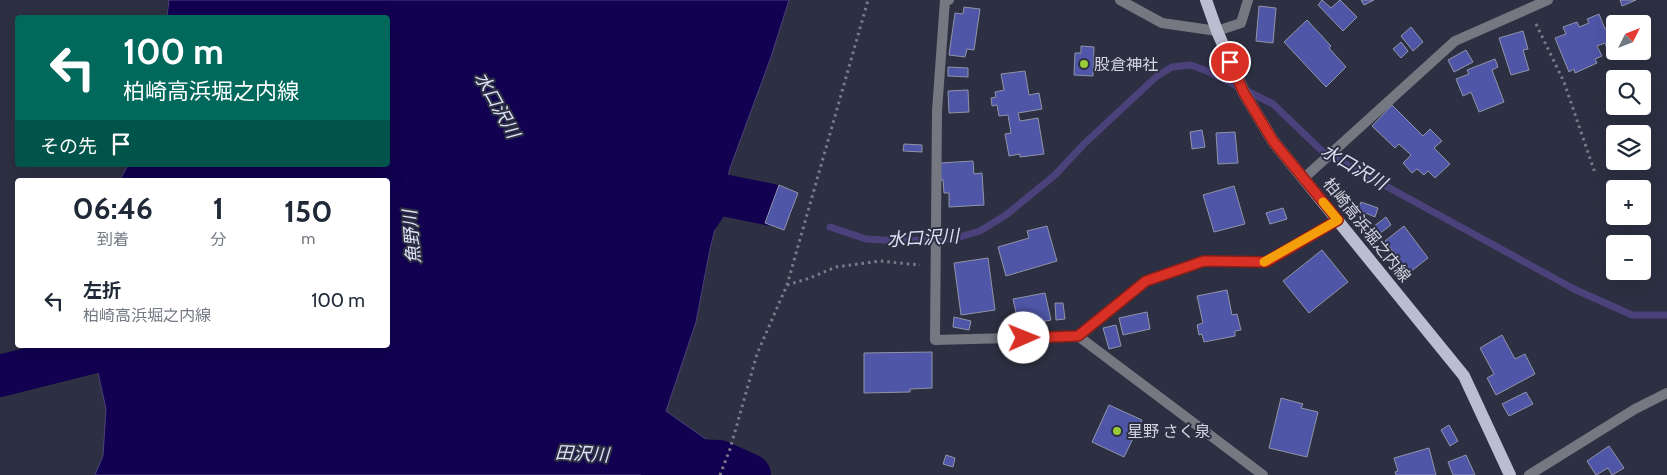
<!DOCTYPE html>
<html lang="ja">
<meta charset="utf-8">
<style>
body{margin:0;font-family:Cabin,"Noto Sans JP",sans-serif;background:#f6f6f7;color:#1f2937;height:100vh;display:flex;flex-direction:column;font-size:19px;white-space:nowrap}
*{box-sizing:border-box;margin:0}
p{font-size:16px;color:#747a83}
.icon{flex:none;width:28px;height:28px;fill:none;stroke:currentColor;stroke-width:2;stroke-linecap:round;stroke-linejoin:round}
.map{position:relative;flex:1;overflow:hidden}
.side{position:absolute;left:15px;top:178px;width:375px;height:170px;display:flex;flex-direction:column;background:#fff;border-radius:5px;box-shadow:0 5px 20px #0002}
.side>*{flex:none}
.guide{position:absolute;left:15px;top:15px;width:375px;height:152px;border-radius:5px;box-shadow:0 5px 20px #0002;background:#00695c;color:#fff;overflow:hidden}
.needle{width:32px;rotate:48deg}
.controls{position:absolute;left:1606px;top:15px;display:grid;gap:10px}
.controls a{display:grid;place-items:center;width:45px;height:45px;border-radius:5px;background:#fff;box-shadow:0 5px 20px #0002;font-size:25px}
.pin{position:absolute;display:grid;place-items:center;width:42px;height:42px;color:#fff;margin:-21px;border:2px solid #fff;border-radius:50%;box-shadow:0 1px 5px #0007}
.me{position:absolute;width:55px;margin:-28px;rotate:89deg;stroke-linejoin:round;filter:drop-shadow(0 0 4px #0008)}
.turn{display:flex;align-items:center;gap:18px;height:105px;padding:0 25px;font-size:22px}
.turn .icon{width:65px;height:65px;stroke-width:2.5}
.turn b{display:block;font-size:35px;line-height:42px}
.then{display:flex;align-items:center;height:48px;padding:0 25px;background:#0003;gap:10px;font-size:19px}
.eta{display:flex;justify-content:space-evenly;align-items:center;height:85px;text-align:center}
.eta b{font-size:30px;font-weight:700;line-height:35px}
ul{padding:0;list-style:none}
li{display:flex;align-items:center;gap:15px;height:75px;padding:0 25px}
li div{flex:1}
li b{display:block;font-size:19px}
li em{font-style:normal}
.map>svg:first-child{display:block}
</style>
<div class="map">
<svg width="1667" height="475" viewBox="0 0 1667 475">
<rect width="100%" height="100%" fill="#2d3042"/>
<polygon fill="#110150" stroke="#4b417b" points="169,0 789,0 771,57 730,168 710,249 696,322 666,411 717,447 708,471 689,475 95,475 103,456 106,409 92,345 388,345 388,180 120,180 128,165 388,165 388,18 167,17"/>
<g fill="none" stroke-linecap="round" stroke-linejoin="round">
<polyline stroke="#4b417b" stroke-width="7" points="830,227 866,239 900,241 953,239 980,231 1006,215 1055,175 1084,144 1157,76 1172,67 1191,65 1207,71 1273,104 1322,151 1574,289 1632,315 1667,315"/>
<g stroke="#110150" stroke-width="42">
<polyline points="684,234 688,232 710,199 723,195 772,205"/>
<polyline points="0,376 123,345"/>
<polyline points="654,458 719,461 750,475"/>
</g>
</g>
<g fill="#4f56a7" stroke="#9094a9">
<polygon points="1322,0 1331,8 1340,0 1357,17 1343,31 1318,5"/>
<polygon points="1361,0 1374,0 1364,5"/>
<polygon points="1620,0 1636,0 1622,6"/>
<polygon points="1259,6 1276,8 1273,43 1256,41"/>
<polygon points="964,7 980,9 974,50 967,49 965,57 949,55 955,13 963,14"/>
<polygon points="1599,14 1605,29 1615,25 1615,51 1620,51 1610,56 1605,43 1597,46 1602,56 1595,59 1597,63 1575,73 1574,69 1569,72 1555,38 1566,34 1563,27 1577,22 1579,27 1589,23 1587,19"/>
<polygon points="1307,20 1331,46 1329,48 1346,67 1326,87 1284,42"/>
<polygon points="1411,27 1423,42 1413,51 1401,36"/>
<polygon points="1523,31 1528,49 1523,50 1529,70 1511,75 1499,38"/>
<polygon points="1401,42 1408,51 1401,58 1393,49"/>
<polygon points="1081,46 1094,47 1093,76 1074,75 1075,53 1081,53"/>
<polygon points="1466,50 1473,62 1454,72 1448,60"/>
<polygon points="1495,59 1498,67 1492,70 1504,102 1479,112 1471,92 1463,96 1456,79 1469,74 1467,70"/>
<polygon points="948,67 968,68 968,77 948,76"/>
<polygon points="1025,71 1029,95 1039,93 1042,109 1018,113 1020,121 1038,118 1044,154 1020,157 1020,154 1009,156 1005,134 1011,133 1008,115 999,116 997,105 992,106 991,98 996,97 995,92 1004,90 1001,74"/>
<polygon points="968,90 969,112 949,113 948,91"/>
<polygon points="1392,105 1423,136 1430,129 1442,141 1434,148 1450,164 1435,178 1428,171 1424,175 1417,169 1412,173 1403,163 1411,155 1399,144 1395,148 1372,126"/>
<polygon points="1202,130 1205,147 1192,149 1190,132"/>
<polygon points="1235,132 1238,163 1218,164 1216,133"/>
<polygon points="904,144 922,145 922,152 903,151"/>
<polygon points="973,161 974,174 982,173 984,205 949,207 949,193 944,193 943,180 941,180 940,163"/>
<polygon points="779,185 798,193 784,230 765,223"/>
<polygon points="1234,186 1245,224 1214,232 1203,195"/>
<polygon points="1361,202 1378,208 1375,217 1358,210"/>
<polygon points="1283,208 1287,219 1270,224 1266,213"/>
<polygon points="1386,217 1391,225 1379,234 1373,227"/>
<polygon points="1047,226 1057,261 1006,276 998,247 1029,238 1027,231"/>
<polygon points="1404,226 1428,258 1409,273 1385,241"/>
<polygon points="1322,250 1348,282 1309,313 1283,281"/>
<polygon points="988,258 995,310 961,315 954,263"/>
<polygon points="1227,290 1232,315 1237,314 1241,330 1235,331 1235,336 1204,342 1202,334 1199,335 1197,325 1203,323 1197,296"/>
<polygon points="1045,293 1051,320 1019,326 1013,299"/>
<polygon points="1055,303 1063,303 1065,319 1056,320"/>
<polygon points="1147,312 1150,329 1123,335 1119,318"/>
<polygon points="954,317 971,321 969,330 953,327"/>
<polygon points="1116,325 1121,346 1109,349 1103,328"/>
<polygon points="1502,335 1515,359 1525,354 1535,374 1496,395 1487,378 1494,374 1480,348"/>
<polygon points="932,352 932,388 910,389 910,392 864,393 864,353"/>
<polygon points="1526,392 1533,404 1509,416 1502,404"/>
<polygon points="1281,398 1303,404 1301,408 1318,412 1307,457 1269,448"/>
<polygon points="1109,405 1142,420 1124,457 1092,442"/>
<polygon points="1449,425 1458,441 1450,446 1441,430"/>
<polygon points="1609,446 1624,468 1612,475 1608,468 1596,475 1587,461"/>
<polygon points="1429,448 1436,475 1396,475 1395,472 1398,471 1394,458"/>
<polygon points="946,455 955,458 953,467 943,464"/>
<polygon points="1466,455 1475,475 1453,475 1448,462"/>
</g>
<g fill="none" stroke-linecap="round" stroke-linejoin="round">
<g stroke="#797b8a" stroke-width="3" stroke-dasharray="2.5 4" stroke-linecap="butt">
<polyline points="1536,24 1564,82 1595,173"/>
<polyline points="787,285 810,278 836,267 880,261 920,265"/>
<polyline points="720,475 730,449 757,354 787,285 868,0"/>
</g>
<g stroke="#767881" stroke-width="10">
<polyline points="949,0 945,0 937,111 935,340 1078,336 1263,475"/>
<polyline points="1120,0 1162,23 1217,31 1241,23 1248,0"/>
<polyline points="1304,178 1455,41 1548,0"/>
<polyline points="1078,336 1146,281 1204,261 1265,262 1338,220"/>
<polyline points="1529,475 1635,409 1667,393"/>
</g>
<polyline stroke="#babed1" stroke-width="12" points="1206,0 1217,31 1244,93 1273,141 1464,376 1510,475"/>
</g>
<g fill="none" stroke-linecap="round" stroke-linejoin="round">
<defs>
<polyline id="route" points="1024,338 1078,336 1146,281 1204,261 1266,262 1338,220 1273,141 1244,93 1230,62"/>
</defs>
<use href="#route" stroke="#8d1f18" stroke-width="12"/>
<use href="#route" stroke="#d93025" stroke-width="9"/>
<polyline stroke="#f59e0b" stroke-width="9" points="1264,262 1338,220 1323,202"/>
</g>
<g fill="#98cb36" stroke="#2d3042" stroke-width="2">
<circle cx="1084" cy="64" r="5"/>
<circle cx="1117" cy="431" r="5"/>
</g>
<g text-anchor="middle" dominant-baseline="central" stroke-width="4" stroke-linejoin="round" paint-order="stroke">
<g font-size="16" fill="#d3d5e0" stroke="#2d3042" text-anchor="start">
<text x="1094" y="64">股倉神社</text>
<text x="1127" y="431">星野 さく泉</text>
</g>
<g font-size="16" fill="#d3d5e0" stroke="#2d3042">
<text transform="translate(1367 230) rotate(51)">柏崎高浜堀之内線</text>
</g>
<g font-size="18" font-style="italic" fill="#dde2f8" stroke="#2d3042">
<text transform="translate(497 105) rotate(61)">水口沢川</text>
<text transform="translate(1354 167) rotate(30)">水口沢川</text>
<text transform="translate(412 237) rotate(-95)">魚野川</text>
<text transform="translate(923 238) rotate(-3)">水口沢川</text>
<text transform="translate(582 454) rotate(3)">田沢川</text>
</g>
</g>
</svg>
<div class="controls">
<a><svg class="needle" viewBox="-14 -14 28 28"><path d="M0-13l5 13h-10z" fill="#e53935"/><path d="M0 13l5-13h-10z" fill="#747a83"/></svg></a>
<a><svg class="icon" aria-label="search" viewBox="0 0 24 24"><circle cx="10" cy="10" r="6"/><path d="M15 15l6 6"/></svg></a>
<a><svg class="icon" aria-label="layers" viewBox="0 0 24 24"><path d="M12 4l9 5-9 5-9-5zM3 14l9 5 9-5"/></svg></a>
<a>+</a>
<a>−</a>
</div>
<div class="pin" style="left:1230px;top:62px;background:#d93025"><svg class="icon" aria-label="arrive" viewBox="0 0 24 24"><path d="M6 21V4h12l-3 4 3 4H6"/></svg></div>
<svg class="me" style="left:1024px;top:338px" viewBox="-20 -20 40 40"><circle r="19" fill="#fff"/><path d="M0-13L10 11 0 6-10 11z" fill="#d93025"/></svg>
<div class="guide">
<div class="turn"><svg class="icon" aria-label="left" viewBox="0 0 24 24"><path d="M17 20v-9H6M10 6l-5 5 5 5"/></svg><div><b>100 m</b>柏崎高浜堀之内線</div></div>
<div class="then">その先<svg class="icon" aria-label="arrive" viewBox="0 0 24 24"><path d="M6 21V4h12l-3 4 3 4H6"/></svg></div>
</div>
<section class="side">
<div class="eta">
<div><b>06:46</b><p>到着</p></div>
<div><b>1</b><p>分</p></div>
<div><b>150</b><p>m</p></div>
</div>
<ul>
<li><svg class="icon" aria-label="left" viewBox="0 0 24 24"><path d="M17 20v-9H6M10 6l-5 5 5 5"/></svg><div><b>左折</b><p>柏崎高浜堀之内線</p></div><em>100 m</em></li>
</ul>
</section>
</div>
